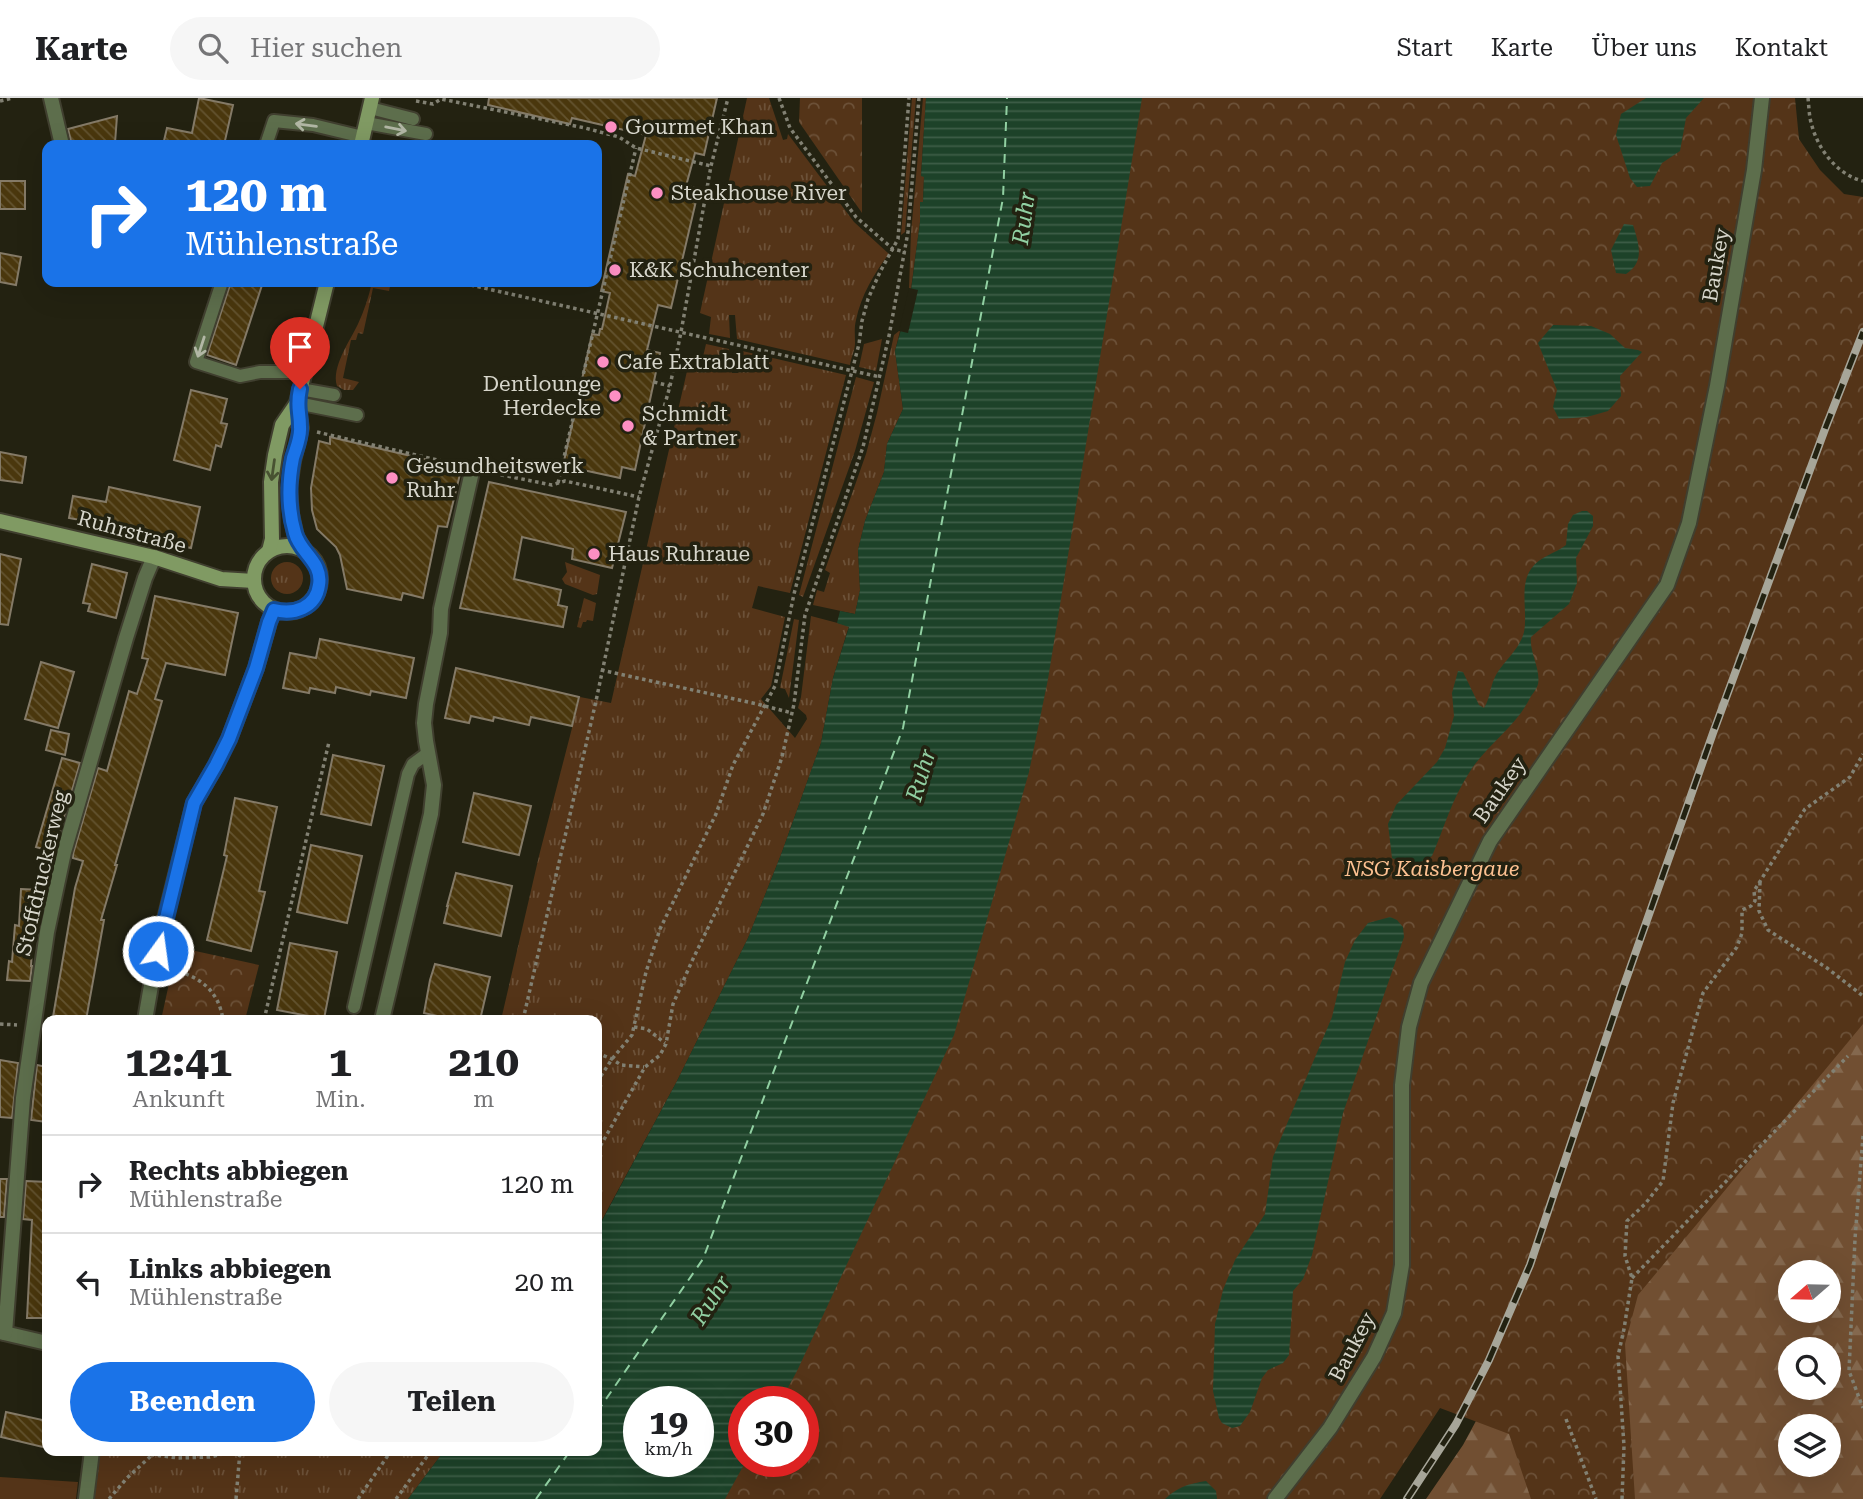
<!DOCTYPE html>
<html lang="de">
<meta charset="utf-8">
<style>
body{margin:0;font-family:"Roboto Serif",serif;background:#f6f6f6;color:#202124;height:100vh;display:flex;flex-direction:column;font-size:26px;white-space:nowrap}
*{box-sizing:border-box;margin:0}
p{font-size:23px;color:#757577}
.icon{flex:none;width:38px;height:38px;fill:none;stroke:currentColor;stroke-width:2;stroke-linecap:round;stroke-linejoin:round}
.map{position:relative;flex:1;overflow:hidden}
.sheet{position:absolute;left:42px;top:917px;width:560px;height:441px;display:flex;flex-direction:column;background:#fff;border-radius:14px;box-shadow:0 7px 28px #0002}
.sheet>*{flex:none}
.top-card{position:absolute;left:42px;top:42px;width:560px;height:147px;border-radius:14px;box-shadow:0 7px 28px #0002;background:#1a73e8;color:#fff;overflow:hidden}
.needle{width:46px;rotate:250deg}
.fabs{position:absolute;left:1778px;top:1162px;display:grid;gap:14px}
.fabs a{display:grid;place-items:center;width:63px;height:63px;border-radius:50%;background:#fff;box-shadow:0 7px 28px #0002;font-size:35px}
.speed{position:absolute;left:623px;top:1288px;display:flex;gap:14px;font-size:35px;font-weight:700;text-align:center}
.speed>*{display:grid;place-content:center;width:91px;height:91px;border-radius:50%;background:#fff;box-shadow:0 7px 28px #0002;line-height:1}
.speed small{font-size:18px;font-weight:400}
.speed .limit{border:10px solid #d22;background:#fff;color:#111}
.pin{position:absolute;display:grid;place-items:center;width:60px;height:60px;color:#fff;margin:-72px -30px;border-radius:50% 50% 50% 0;rotate:-45deg;box-shadow:0 0 7px #0007}
.pin .icon{rotate:45deg}
.me{position:absolute;width:77px;margin:-38px;rotate:14deg;stroke-linejoin:round;filter:drop-shadow(0 0 5px #0008)}
.turn{display:flex;align-items:center;gap:24px;height:147px;padding:0 28px;font-size:32px}
.turn .icon{width:91px;height:91px;stroke-width:2.5}
.turn b{display:block;font-size:49px;line-height:60px}
.eta{display:flex;justify-content:space-evenly;align-items:center;height:119px;text-align:center}
.eta b{font-size:42px;font-weight:700;line-height:49px}
.primary-button{display:flex;gap:14px;margin-top:auto;padding:14px 28px}
.primary-button a{flex:1;height:80px;border-radius:42px;background:#1a73e8;color:#fff;font-size:28px;font-weight:700;line-height:80px;text-align:center}
.primary-button a+a{background:#f6f6f6;color:#202124}
ul{padding:0;list-style:none}
li{display:flex;align-items:center;gap:21px;height:98px;padding:0 28px;border-top:2px solid #e0e0e0}
li div{flex:1}
li b{display:block;font-size:26px}
li em{font-style:normal}
header{display:flex;align-items:center;gap:42px;box-sizing:border-box;height:98px;padding:0 35px;background:#fff;border-bottom:2px solid #e0e0e0}
header strong{font-size:33px}
nav{display:flex;gap:38px;margin-inline-start:auto;font-size:24px}
.search{width:490px;height:63px;background:#f6f6f6;display:flex;align-items:center;gap:18px;box-sizing:border-box;padding:0 24px;border-radius:38px;color:#757577;font-size:26px}
.map>svg:first-child{display:block}
</style>
<header>
<strong>Karte</strong>
<div class="search"><svg class="icon" aria-label="search" viewBox="0 0 24 24"><circle cx="10" cy="10" r="6"/><path d="M15 15l6 6"/></svg>Hier suchen</div>
<nav><a>Start</a><a>Karte</a><a>Über uns</a><a>Kontakt</a></nav>
</header>
<div class="map">
<svg width="1863" height="1401" viewBox="0 0 1863 1401">
<defs>
<pattern id="grass-tufts" width="24" height="20" patternUnits="userSpaceOnUse" patternTransform="scale(1.75)"><rect width="24" height="20" fill="#543418"/><path d="M3 7l-1-3M5 7V3M7 7l1-3M15 17l-1-3M17 17v-4M19 17l1-3" fill="none" stroke="#6c5138"/></pattern>
<pattern id="forest-firs" width="22" height="20" patternUnits="userSpaceOnUse" patternTransform="scale(1.75)"><rect width="22" height="20" fill="#714f32"/><path d="M5 1l3.5 6h-7zM16 11l3.5 6h-7z" fill="#84684e"/></pattern>
<pattern id="park-crowns" width="20" height="18" patternUnits="userSpaceOnUse" patternTransform="scale(1.75)"><rect width="20" height="18" fill="#543418"/><path d="M2 6a3 3 0 1 1 6 0M12 15a3 3 0 1 1 6 0" fill="none" stroke="#6c5138"/></pattern>
<pattern id="water-rules" width="6" height="5" patternUnits="userSpaceOnUse" patternTransform="scale(1.75)"><rect width="6" height="5" fill="#1d4229"/><path d="M0 2.5h6" fill="none" stroke="#3d5d47"/></pattern>
<pattern id="building-back-hatch" width="6" height="6" patternUnits="userSpaceOnUse" patternTransform="scale(1.75)"><rect width="6" height="6" fill="#4a370d"/><path d="M-1 5l2 2M0 0l6 6M5-1l2 2" fill="none" stroke="#63532f"/></pattern>
</defs>
<rect width="100%" height="100%" fill="#232211"/>
<g fill="url(#grass-tufts)">
<path d="M747,0h22l14,42 4,-1 1,-5 66,88 35,32c-15,19 -28,42 -33,66 -2,8 -1,15 -1,23 0,7 -4,15 -5,22l-113,-26 -2,-24h-6l1,23 -21,-4 2,-17 -11,-4z"/>
<polygon points="912,0 916,0 905,134 901,137"/>
<polygon points="923,0 926,0 921,77 924,78 923,105 920,105 920,124 911,191 909,190 911,135"/>
<path d="M372,184h19l-2,9 -16,-3 -10,46 -5,-1 -2,7h-5l-8,38 16,4 -6,8h-9l-7,-4c-6,-19 13,-45 21,-62 6,-13 11,-28 14,-42z"/>
<polygon points="899,233 900,233 895,253 903,311 887,346 884,374 865,423 858,452 860,492 855,516 813,507 817,492 824,494 830,475 825,472 866,356 877,315 894,237"/>
<polygon points="882,241 876,273 859,269 864,246"/>
<polygon points="706,246 729,251 732,275 738,275 738,252 846,277 790,495 758,488 752,510 785,519 771,588 761,601 795,640 807,621 806,617 798,610 801,599 811,518 849,528 833,580 821,645 782,754 748,840 677,983 597,1131 597,922 501,922 539,758 580,599 611,605 690,260 702,263"/>
<polygon points="856,279 874,284 855,353 803,499 799,497"/>
<circle cx="287" cy="480" r="16"/>
<polygon points="565,464 600,477 597,496 593,497 565,486 562,481 567,474"/>
<polygon points="584,500 596,505 593,523 587,522 586,524 583,524 581,530 577,529"/>
<polygon points="794,521 799,522 789,600 785,591 780,590"/>
<polygon points="100,1353 444,1353 408,1401 93,1401"/>
</g>
<path fill="url(#forest-firs)" fill-rule="evenodd" d="M1863,258v1143h-437l37,-54 34,-63zM1790,1174h39v39h-39zM1790,1251h39v39h-39zM1790,1328h39v39h-39z"/>
<g fill="url(#park-crowns)" fill-rule="evenodd">
<polygon points="800,0 862,0 862,115 799,24"/>
<path d="M1108,0h687l4,41 21,31 24,24 19,3v827l-225,271 -13,49 10,155h-104l-22,-65 -69,-26 -60,91h-716l34,-38zM744,1304h59v59h-59z"/>
<polygon points="177,849 259,867 245,922 161,922"/>
</g>
<polygon fill="#543418" points="0,1379 78,1384 76,1401 0,1401"/>
<g fill="url(#water-rules)" fill-rule="evenodd">
<path d="M926,0h216l-94,581 -19,93 -75,263 -157,336 -17,31h-36v59h2l-21,38h-317l36,-48h153v-221l80,-149 71,-143 34,-86 39,-109 12,-65 16,-51 -12,-4 3,-12 15,3 5,-24 -2,-40 7,-29 19,-49 3,-28 16,-35 -8,-58 15,-53 10,-76v-20h3l1,-25 -3,-1zM639,1304h59v59h-59z"/>
<polygon points="1646,0 1704,0 1686,20 1680,53 1662,65 1650,88 1637,89 1630,80 1616,37 1621,16"/>
<path d="M1624,126l9,1c6,19 12,37 -7,49l-10,-1 -5,-23z"/>
<polygon points="1553,227 1591,228 1610,236 1625,250 1638,252 1642,254 1620,278 1621,298 1608,313 1587,319 1559,321 1553,309 1557,292 1538,245"/>
<path d="M1582,413h5l6,5v10l-17,32 1,25 -8,21 -38,33c-2,15 10,32 7,47 -1,5 -6,10 -8,14 -15,30 -44,47 -61,75 -17,26 -25,55 -37,83 -17,10 -22,12 -40,2l-4,-34 8,-19 41,-43 8,-14 9,-32 -2,-23 6,-22 5,1 16,33 5,3c6,-9 6,-21 11,-31 8,-16 24,-26 29,-45 4,-20 -5,-46 7,-63 9,-13 24,-15 35,-24l2,-21 5,-9z"/>
<polygon points="1390,819 1397,822 1403,829 1404,839 1343,1015 1312,1157 1303,1181 1293,1193 1289,1257 1283,1265 1268,1272 1262,1280 1250,1314 1240,1328 1232,1330 1222,1325 1219,1320 1213,1293 1215,1226 1223,1192 1235,1162 1265,1116 1273,1059 1332,919 1345,864 1355,842 1368,825"/>
<path d="M1206,1383l10,10 1,8h-52c14,-13 24,-15 41,-18z"/>
</g>
<polygon fill="#232211" points="909,190 918,192 908,235 899,233"/>
<g fill="none" stroke-linecap="round" stroke-linejoin="round">
<g stroke="#91d0a2" stroke-width="2" stroke-dasharray="9 7" stroke-linecap="butt">
<polyline points="597,1314 703,1161 903,630 1003,100 1007,0"/>
<polyline points="536,1401 570,1353"/>
</g>
</g>
<g fill="url(#building-back-hatch)" stroke="#847a67" stroke-width="2">
<polygon points="199,0 233,7 224,47 163,47 167,30 192,35"/>
<polygon points="489,0 717,0 704,57 695,55 686,88 699,90 671,210 658,207 647,252 660,255 635,372 622,369 620,380 569,369 571,364 564,363 592,236 599,237 600,231 602,231 610,195 601,193 628,76 635,78 646,37 572,20 570,26 488,7"/>
<polygon points="117,18 115,45 106,47 72,47 68,31"/>
<rect x="0" y="83" width="25" height="28"/>
<polygon points="0,155 21,159 16,187 0,184"/>
<polygon points="231,184 263,184 236,267 207,257"/>
<polygon points="191,292 227,301 221,325 227,326 221,349 216,347 210,372 174,362"/>
<polygon points="330,339 458,369 456,375 460,376 447,429 438,428 423,500 403,495 401,502 347,491 340,457 336,449 317,431 312,412 311,390 319,343 330,346"/>
<polygon points="0,354 26,359 22,385 0,382"/>
<polygon points="489,384 626,414 612,470 572,461 573,451 522,439 514,481 561,492 558,507 567,509 563,529 460,510"/>
<polygon points="109,389 200,409 191,450 100,429 101,426 69,420 73,398 106,404"/>
<polygon points="0,456 21,461 8,527 0,526"/>
<polygon points="92,466 127,475 116,520 88,513 90,506 83,505"/>
<polygon points="155,498 238,515 225,577 166,565 155,601 162,603 115,767 117,767 101,822 104,822 86,922 70,922 53,919 75,790 83,763 73,760 73,756 98,670 107,673 129,593 137,596 148,561 142,560"/>
<polygon points="320,541 414,560 406,600 371,593 370,597 336,589 335,595 310,590 309,595 283,590 290,555 316,560"/>
<polygon points="41,564 74,574 58,630 25,621"/>
<polygon points="456,570 579,599 572,628 531,619 529,627 494,619 493,623 471,618 469,625 445,620"/>
<polygon points="51,632 69,636 65,657 46,652"/>
<polygon points="333,657 384,668 371,727 321,716"/>
<polygon points="62,660 80,665 54,754 36,749"/>
<polygon points="474,695 531,708 519,757 463,744"/>
<polygon points="235,700 277,709 259,793 265,794 251,853 207,842 227,758 224,757"/>
<polygon points="311,747 362,758 347,825 297,814"/>
<polygon points="456,775 512,788 501,838 444,825 448,808 447,808"/>
<polygon points="21,791 40,792 36,837 33,837 31,868 32,868 30,883 7,882 9,863 12,864 15,827 19,828"/>
<polygon points="290,845 337,854 324,921 277,912"/>
<polygon points="435,866 490,879 480,922 455,922 424,915 430,882"/>
<polygon points="0,962 18,965 12,1020 0,1019"/>
<polygon points="37,967 47,969 47,1024 31,1022"/>
<polygon points="0,1081 7,1081 4,1119 0,1119"/>
<polygon points="26,1083 47,1084 47,1220 27,1220 32,1122 23,1121"/>
<polygon points="6,1314 47,1323 47,1350 1,1339"/>
</g>
<g fill="none" stroke-linecap="round" stroke-linejoin="round">
<defs>
<g id="service">
<polyline points="370,10 413,21"/>
<polyline points="366,25 426,36"/>
<polyline points="266,47 274,23 313,27 363,39"/>
<polyline points="222,184 196,264 240,278 260,274 304,274"/>
<polyline points="300,291 334,297"/>
<polyline points="297,305 357,317"/>
<polyline points="354,909 408,676 413,666 428,655"/>
</g>
<g id="minor">
<polyline points="51,0 62,47"/>
<polyline points="145,922 157,853 194,705 216,667 229,641 256,570 269,524 274,512"/>
<polyline points="382,922 431,716 434,687 426,643 424,625 426,606 440,535 441,511 471,378"/>
<polyline points="0,1234 47,1245"/>
<polyline points="5,1235 23,1000 47,834 64,754 126,540 145,480 154,459"/>
<polyline points="86,1401 92,1353"/>
<polyline points="1275,1401 1330,1330 1374,1259 1394,1215 1402,1167 1402,987 1409,929 1421,885 1490,743 1667,487 1689,425 1717,288 1754,72 1762,0"/>
</g>
<g id="secondary">
<polyline points="361,47 372,0"/>
<polyline points="297,305 301,330 293,363 289,390 291,416 296,439 305,453"/>
<polyline points="0,423 154,459 221,481 254,483"/>
<circle cx="287" cy="481" r="33"/>
<polyline points="269,453 272,441 271,384 275,357 282,327 297,305 327,184"/>
</g>
</defs>
<use href="#service" stroke="#403f2f" stroke-width="16"/>
<use href="#minor" stroke="#403f2f" stroke-width="18"/>
<use href="#secondary" stroke="#403f2f" stroke-width="18"/>
<g stroke="#828173" stroke-width="3.5" stroke-dasharray="3.5 3.5" stroke-linecap="butt">
<polyline points="779,0 790,30 856,119 893,151 905,154"/>
<path d="M1808,0c1,9 1,19 4,28 7,25 26,49 51,55"/>
<polyline points="0,3 13,0"/>
<polyline points="416,3 433,6 441,1 585,30 619,39 636,50 711,68"/>
<polyline points="457,184 880,279"/>
<polyline points="654,284 670,288"/>
<polyline points="317,334 459,367"/>
<polyline points="487,374 552,387 565,383 639,399"/>
<polyline points="558,385 636,50"/>
<polyline points="601,572 757,606 792,615"/>
<polyline points="1760,784 1759,813 1768,832 1827,870 1863,898"/>
<path d="M172,872c28,6 47,21 51,50"/>
<polyline points="264,922 329,644"/>
<polyline points="523,922 596,603 639,399 670,288 681,234 711,68 728,0"/>
<polyline points="0,926 17,927"/>
<polyline points="634,929 647,931 665,945"/>
<polyline points="597,955 612,961 621,967 644,969"/>
<polyline points="597,984 612,961 632,937 646,874 660,831 716,716 733,667 775,588 794,496 859,246 862,223 868,201 880,174 898,141 909,0"/>
<polyline points="1863,1038 1855,1141 1849,1273 1863,1310"/>
<polyline points="597,1054 645,969 660,957 666,946 673,906 692,863 763,716 782,659 794,606 805,517 863,349 889,238 908,134 919,0"/>
<polyline points="1632,1180 1848,958"/>
<polyline points="1566,1321 1596,1401"/>
<polyline points="123,1353 178,1360 210,1359 236,1353"/>
<polyline points="109,1401 127,1380 152,1357"/>
<polyline points="236,1401 240,1353"/>
<polyline points="358,1401 391,1353"/>
<polyline points="396,1401 431,1353"/>
<polyline points="1622,1401 1624,1348 1618,1258 1624,1231 1632,1180 1625,1158 1627,1123 1645,1106 1663,1083 1673,1005 1703,895 1737,849 1742,835 1742,812 1751,808 1755,803 1754,793 1805,711 1850,679 1863,656"/>
</g>
<use href="#service" stroke="#5d6e4c" stroke-width="12"/>
<use href="#minor" stroke="#5d6e4c" stroke-width="14"/>
<use href="#secondary" stroke="#809a63" stroke-width="14"/>
<defs>
<polyline id="rail" points="1407,1401 1456,1326 1489,1262 1530,1167 1622,893 1713,635 1825,331 1863,234"/>
</defs>
<use href="#rail" stroke="#a7a699" stroke-width="8"/>
<use href="#rail" stroke="#232211" stroke-width="5" stroke-dasharray="16" stroke-linecap="butt"/>
</g>
<defs><path id="oneway-shaft" d="M-6 0H5M1.5-3L5.5 0L1.5 3" fill="none" stroke-width="1.6" stroke-linecap="round" stroke-linejoin="round" transform="scale(1.75)"/></defs>
<g stroke="#b2b7a5">
<use href="#oneway-shaft" transform="translate(306 27) rotate(-173)"/>
<use href="#oneway-shaft" transform="translate(396 31) rotate(11)"/>
<use href="#oneway-shaft" transform="translate(201 249) rotate(108)"/>
</g>
<use stroke="#485232" href="#oneway-shaft" transform="translate(273 372) rotate(98)"/>
<g fill="none" stroke-linecap="round" stroke-linejoin="round">
<defs>
<path id="route" d="M158,853l36,-148 22,-38 13,-26 27,-71 13,-46 5,-12c20,5 42,-2 45,-25 4,-23 -19,-32 -24,-52 -7,-24 -7,-50 -2,-75 3,-10 8,-21 7,-31 0,-17 -4,-20 0,-38"/>
</defs>
<use href="#route" stroke="#114b97" stroke-width="18"/>
<use href="#route" stroke="#1a73e8" stroke-width="12"/>
</g>
<g fill="#fc8fc3" stroke="#232211" stroke-width="2.5">
<circle cx="611" cy="29" r="7"/>
<circle cx="657" cy="95" r="7"/>
<circle cx="615" cy="172" r="7"/>
<circle cx="603" cy="264" r="7"/>
<circle cx="615" cy="298" r="7"/>
<circle cx="628" cy="328" r="7"/>
<circle cx="392" cy="380" r="7"/>
<circle cx="594" cy="456" r="7"/>
</g>
<g text-anchor="middle" dominant-baseline="central" stroke-width="7" stroke-linejoin="round" paint-order="stroke">
<g font-size="21" fill="#d7d6cb" stroke="#232211" text-anchor="start">
<text x="625" y="29">Gourmet Khan</text>
<text x="671" y="95">Steakhouse River</text>
<text x="629" y="172">K&amp;K Schuhcenter</text>
<text x="617" y="264">Cafe Extrablatt</text>
<text x="601" y="286" text-anchor="end">Dentlounge<tspan x="601" dy="24">Herdecke</tspan></text>
<text x="642" y="316">Schmidt<tspan x="642" dy="24">&amp; Partner</tspan></text>
<text x="406" y="368">Gesundheitswerk<tspan x="406" dy="24">Ruhr</tspan></text>
<text x="608" y="456">Haus Ruhraue</text>
</g>
<g font-size="21" fill="#d7d6cb" stroke="#232211">
<text transform="translate(1716 167) rotate(-80)">Baukey</text>
<text transform="translate(132 434) rotate(15)">Ruhrstraße</text>
<text transform="translate(1500 692) rotate(-55)">Baukey</text>
<text transform="translate(42 775) rotate(-77)">Stoffdruckerweg</text>
<text transform="translate(1352 1249) rotate(-62)">Baukey</text>
</g>
<g font-size="21" font-style="italic" fill="#fdc191" stroke="#232211">
<text x="1432" y="771">NSG Kaisbergaue</text>
</g>
<g font-size="23" font-style="italic" fill="#91d0a2" stroke="#232211">
<text transform="translate(1024 120) rotate(-82)">Ruhr</text>
<text transform="translate(921 677) rotate(-73)">Ruhr</text>
<text transform="translate(711 1202) rotate(-57)">Ruhr</text>
</g>
</g>
</svg>
<div class="fabs">
<a><svg class="needle" viewBox="-14 -14 28 28"><path d="M0-13l5 13h-10z" fill="#e53935"/><path d="M0 13l5-13h-10z" fill="#757577"/></svg></a>
<a><svg class="icon" aria-label="search" viewBox="0 0 24 24"><circle cx="10" cy="10" r="6"/><path d="M15 15l6 6"/></svg></a>
<a><svg class="icon" aria-label="layers" viewBox="0 0 24 24"><path d="M12 4l9 5-9 5-9-5zM3 14l9 5 9-5"/></svg></a>
</div>
<div class="speed"><div>19<small>km/h</small></div><div class="limit">30</div></div>
<div class="pin" style="left:300px;top:291px;background:#d93025"><svg class="icon" aria-label="arrive" viewBox="0 0 24 24"><path d="M6 21V4h12l-3 4 3 4H6"/></svg></div>
<svg class="me" style="left:158px;top:853px" viewBox="-20 -20 40 40"><circle r="17" fill="#1a73e8" stroke="#fff" stroke-width="3"/><path d="M0-11L8 9 0 5-8 9z" fill="#fff"/></svg>
<div class="top-card">
<div class="turn"><svg class="icon" aria-label="right" viewBox="0 0 24 24"><path d="M7 20v-9h11M14 6l5 5-5 5"/></svg><div><b>120 m</b>Mühlenstraße</div></div>
</div>
<section class="sheet">
<div class="eta">
<div><b>12:41</b><p>Ankunft</p></div>
<div><b>1</b><p>Min.</p></div>
<div><b>210</b><p>m</p></div>
</div>
<ul>
<li><svg class="icon" aria-label="right" viewBox="0 0 24 24"><path d="M7 20v-9h11M14 6l5 5-5 5"/></svg><div><b>Rechts abbiegen</b><p>Mühlenstraße</p></div><em>120 m</em></li>
<li><svg class="icon" aria-label="left" viewBox="0 0 24 24"><path d="M17 20v-9H6M10 6l-5 5 5 5"/></svg><div><b>Links abbiegen</b><p>Mühlenstraße</p></div><em>20 m</em></li>
</ul>
<div class="primary-button"><a>Beenden</a><a>Teilen</a></div>
</section>
</div>
